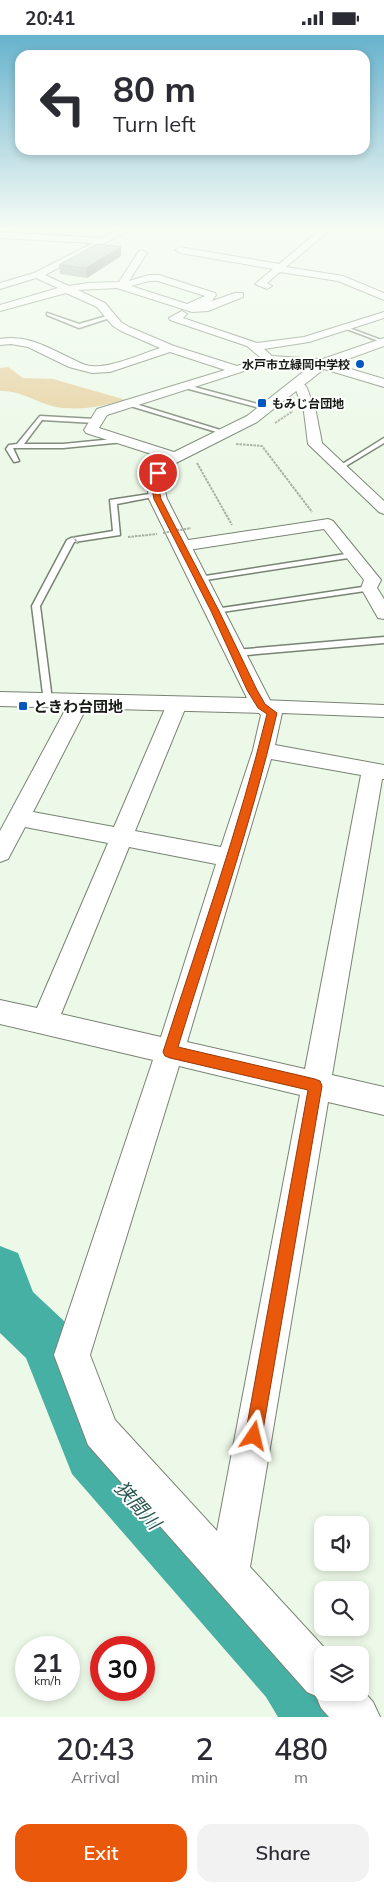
<!DOCTYPE html>
<meta charset="utf-8">
<style>
body{margin:0;font-family:Mulish,"Noto Sans JP",sans-serif;background:#f2f2f3;color:#2b2b33;height:100vh;display:flex;flex-direction:column;font-size:19px;white-space:nowrap}
*{box-sizing:border-box;margin:0}
p{font-size:16px;color:#7c7c81}
.icon{flex:none;width:28px;height:28px;fill:none;stroke:currentColor;stroke-width:2;stroke-linecap:round;stroke-linejoin:round}
.map{position:relative;height:1682px;overflow:hidden}
.side{display:flex;flex-direction:column;background:#fff;flex:1}
.side>*{flex:none}
.top-card{position:absolute;left:15px;top:15px;width:355px;height:105px;border-radius:15px;box-shadow:0 2px 8px #0003;background:#fff;color:#2b2b33;overflow:hidden}
.fabs{position:absolute;left:314px;top:1481px;display:grid;gap:10px}
.fabs a{display:grid;place-items:center;width:55px;height:55px;border-radius:10px;background:#fff;box-shadow:0 2px 8px #0003;font-size:25px}
.speed{position:absolute;left:15px;top:1601px;display:flex;gap:10px;font-size:25px;font-weight:700;text-align:center}
.speed>*{display:grid;place-content:center;width:65px;height:65px;border-radius:50%;background:#fff;box-shadow:0 2px 8px #0003;line-height:1}
.speed small{font-size:12px;font-weight:400}
.speed .limit{border:8px solid #d22;background:#fff;color:#111}
.pin{position:absolute;display:grid;place-items:center;width:42px;height:42px;color:#fff;margin:-21px;border:2px solid #fff;border-radius:50%;box-shadow:0 1px 5px #0007}
.me{position:absolute;width:55px;margin:-28px;rotate:10deg;stroke-linejoin:round;filter:drop-shadow(0 0 4px #0008)}
.turn{display:flex;align-items:center;gap:18px;height:105px;padding:0 15px;font-size:22px}
.turn .icon{width:65px;height:65px;stroke-width:2.5}
.turn b{display:block;font-size:35px;line-height:42px}
.eta{display:flex;justify-content:space-evenly;align-items:center;height:85px;text-align:center}
.eta b{font-size:30px;font-weight:600;line-height:35px}
.primary-button{display:flex;gap:10px;margin-top:auto;padding:10px 15px}
.primary-button a{flex:1;height:58px;border-radius:15px;background:#ea580c;color:#fff;font-size:20px;font-weight:600;line-height:58px;text-align:center}
.primary-button a+a{background:#f2f2f3;color:#2b2b33}
.status{display:flex;justify-content:space-between;align-items:center;height:35px;padding:0 25px;background:#fff;direction:ltr}
.status svg{height:14px;fill:currentColor}
.map>svg:first-child{display:block}
</style>
<div class="status"><b>20:41</b><svg viewBox="0 0 49 12"><path d="M0 12V9h3v3zM5 12V6h3v6zM10 12V3h3v9zM15 12V0h3v12zM26 1h20v11H26zM47 4h2v5h-2z"/></svg></div>
<div class="map">
<svg width="384" height="1682" viewBox="0 0 384 1682">
<rect width="100%" height="100%" fill="#edf9e8"/>
<path fill="#e6d09d" d="M8,332l15,11 30,1 73,21c-23,6 -49,12 -74,6 -18,-5 -33,-16 -52,-15v-23z"/>
<g fill="none" stroke-linecap="round" stroke-linejoin="round">
<polygon fill="#47b0a5" fill-rule="evenodd" points="0,1211 18,1218 33,1257 64,1286 112,1399 312,1616 322,1632 322,1658 339,1658 349,1682 278,1682 266,1662 72,1439 26,1323 0,1298"/>
<defs>
<g id="lane">
<polygon points="47,278 79,289 110,280 113,282 79,293 47,280"/>
<polygon points="344,291 384,306 384,308 344,293"/>
<polygon points="187,350 269,372 270,373 267,375 185,353"/>
<polygon points="129,367 227,397 228,398 223,399 127,370 127,368"/>
<polygon points="40,381 95,384 98,386 95,388 42,385 24,409 63,409 124,403 127,405 124,407 63,413 13,413 19,426 14,427 6,414 9,410 17,409"/>
<polygon points="384,403 384,408 341,434 336,433"/>
<polygon points="156,458 160,460 158,461 117,469 120,500 74,507 40,571 52,665 47,668 44,667 32,571 67,505 71,503 113,496 110,465"/>
<polygon points="352,518 355,518 355,522 199,546 195,544 199,542"/>
<polygon points="369,551 372,551 372,555 215,578 211,576 215,574"/>
<polygon points="384,602 384,608 235,621 231,618 235,615"/>
</g>
<g id="street">
<path d="M122,193h11l-88,47 24,11 19,-3 31,-1 20,-31 3,-1 5,3 -18,28 20,-6h10l56,18 1,2 -4,6 -14,5 37,-13h8v4l-35,14 -16,1 -75,-24 -39,2 27,13 16,19 8,5 45,19 63,20 24,-8 -14,-12 -77,-26 -1,-2 13,-7 5,3 -4,4 74,25 47,-6 80,-25v6l-75,24 -45,7 8,7 47,3 9,5 -2,2 -57,-3 -162,52 -8,13 81,26 2,3 -2,3h-10l-84,-27 -2,-3 13,-21 128,-39 -55,-18 -60,20 -18,1 -23,-6 -41,-20 -17,-3 -11,1v-6c26,-5 47,8 70,19 7,3 14,8 22,8 19,2 49,-12 68,-18l-39,-17 -8,-5 -16,-19 -31,-14 -66,18v-6l58,-17 -22,-10 -36,11v-6l34,-10 59,-30 -93,-5v-6l102,6zM149,246h9l47,15 -18,8 -56,-18z"/>
<polygon points="322,193 332,193 286,232 343,241 384,258 384,265 338,246 280,237 267,248 272,251 267,254 255,249 273,234 180,218 175,215 180,212 279,229"/>
<polygon points="293,347 305,350 307,353 316,377 322,408 384,466 384,479 379,477 308,409 304,377 296,355 289,354 287,351"/>
<polygon points="328,484 333,486 381,545 377,553 384,564 384,584 378,583 361,553 364,545 324,494 182,516 176,514 174,511 176,508 182,506"/>
<path d="M80,660l7,2 3,4 -57,111 81,15 53,-123 3,-4 7,-2 7,2 3,4 -52,127 86,16 32,-97 8,-35 -9,-9 3,-5 7,-1 122,5v12l-102,-4 -7,32 109,20v14h-2l-50,296 52,12v28l-56,-13 -78,465 81,88h-9v38h38v-6l13,15 7,15h-51l-8,-9 -5,-12 -9,-4 -219,-247 -34,-90 99,-295 -153,-36v-24l37,8 71,-165 -83,-16 -17,32 -8,3v-31l70,-130 3,-4zM271,724l90,16 -56,294 -118,-27zM129,812l87,17 -55,173 -100,-23zM179,1031l121,29 -83,436 -102,-111 -25,-65z"/>
</g>
<polygon id="secondary" points="384,303 384,311 334,329 384,344 384,352 324,334 257,387 174,429 164,443 163,449 167,464 273,671 270,676 262,678 0,671 0,657 247,663 149,464 147,449 148,443 162,423 247,381 317,326"/>
</defs>
<use href="#lane" stroke="#788373" stroke-width="3"/>
<use href="#street" stroke="#788373" stroke-width="2"/>
<use href="#secondary" stroke="#788373" stroke-width="2"/>
<g stroke="#a6b0a2" stroke-width="2" stroke-dasharray="2.5 1" stroke-linecap="butt">
<polyline points="275,388 293,376"/>
<polyline points="236,409 262,411 312,477"/>
<polyline points="197,428 232,490"/>
<polyline points="128,502 157,499"/>
</g>
<use href="#lane" fill="#fff" fill-rule="evenodd"/>
<use href="#street" fill="#fff" fill-rule="evenodd"/>
<use href="#secondary" fill="#fff" fill-rule="evenodd"/>
<g stroke="#a6b0a2" stroke-width="2" stroke-dasharray="2.5 1" stroke-linecap="butt">
<polyline points="163,498 191,493"/>
<polyline points="73,501 78,509"/>
</g>
</g>
<polygon fill="#93a49b" points="121,212 121,221 87,243 60,239 59,230"/>
<polygon fill="#78867e" points="121,212 121,221 87,243 86,233"/>
<polygon fill="#abbfb4" stroke="#78867e" points="97,209 121,212 86,233 59,230"/>
<linearGradient id="sky" x2="0" y2="1"><stop stop-color="#67b2cd"/><stop offset="0.45" stop-color="#f7fcf5"/><stop offset="1" stop-color="#f7fcf5" stop-opacity="0"/></linearGradient>
<rect width="384" height="429" fill="url(#sky)"/>
<path fill="#ea580c" stroke="#983908" d="M156,436l6,2 -4,11 3,15 58,112 38,79 8,14 12,9c-26,113 -65,223 -99,334l137,32 5,2 2,5 -60,350 -2,6 -6,3 -7,-3 -2,-6 63,-346 -138,-32 -5,-2 -2,-4c36,-112 76,-224 104,-338l-9,-6 -11,-18 -36,-79 -57,-112 -3,-15z"/>
<g fill="#0457c0" stroke="#fff" stroke-width="2">
<circle cx="360" cy="329" r="5"/>
<rect x="257" y="363" width="10" height="10" rx="2.5"/>
<rect x="18" y="666" width="10" height="10" rx="2.5"/>
</g>
<g text-anchor="middle" dominant-baseline="central" stroke-width="4" stroke-linejoin="round" paint-order="stroke">
<g font-size="12" font-weight="bold" fill="#161b15" stroke="#fff" text-anchor="end">
<text x="350" y="329">水戸市立緑岡中学校</text>
<text x="272" y="368" text-anchor="start">もみじ台団地</text>
</g>
<g font-size="15" font-weight="bold" fill="#161b15" stroke="#fff" text-anchor="start">
<text x="33" y="671">ときわ台団地</text>
</g>
<g font-size="19" font-style="italic" fill="#26544e" stroke="#fff">
<text transform="translate(138 1470) rotate(48)">狭間川</text>
</g>
</g>
</svg>
<div class="fabs">
<a><svg class="icon" aria-label="sound" viewBox="0 0 24 24"><path d="M4 9h4l5-4v14l-5-4H4zM17 9q2 3 0 6"/></svg></a>
<a><svg class="icon" aria-label="search" viewBox="0 0 24 24"><circle cx="10" cy="10" r="6"/><path d="M15 15l6 6"/></svg></a>
<a><svg class="icon" aria-label="layers" viewBox="0 0 24 24"><path d="M12 4l9 5-9 5-9-5zM3 14l9 5 9-5"/></svg></a>
</div>
<div class="speed"><div>21<small>km/h</small></div><div class="limit">30</div></div>
<div class="pin" style="left:158px;top:438px;background:#d93025"><svg class="icon" aria-label="arrive" viewBox="0 0 24 24"><path d="M6 21V4h12l-3 4 3 4H6"/></svg></div>
<svg class="me" style="left:254px;top:1401px" viewBox="-20 -20 40 40"><path d="M0-17L14 15 0 8-14 15z" fill="#ea580c" stroke="#fff" stroke-width="4"/></svg>
<div class="top-card">
<div class="turn"><svg class="icon" aria-label="left" viewBox="0 0 24 24"><path d="M17 20v-9H6M10 6l-5 5 5 5"/></svg><div><b>80 m</b>Turn left</div></div>
</div>
</div>
<section class="side">
<div class="eta">
<div><b>20:43</b><p>Arrival</p></div>
<div><b>2</b><p>min</p></div>
<div><b>480</b><p>m</p></div>
</div>
<div class="primary-button"><a>Exit</a><a>Share</a></div>
</section>
